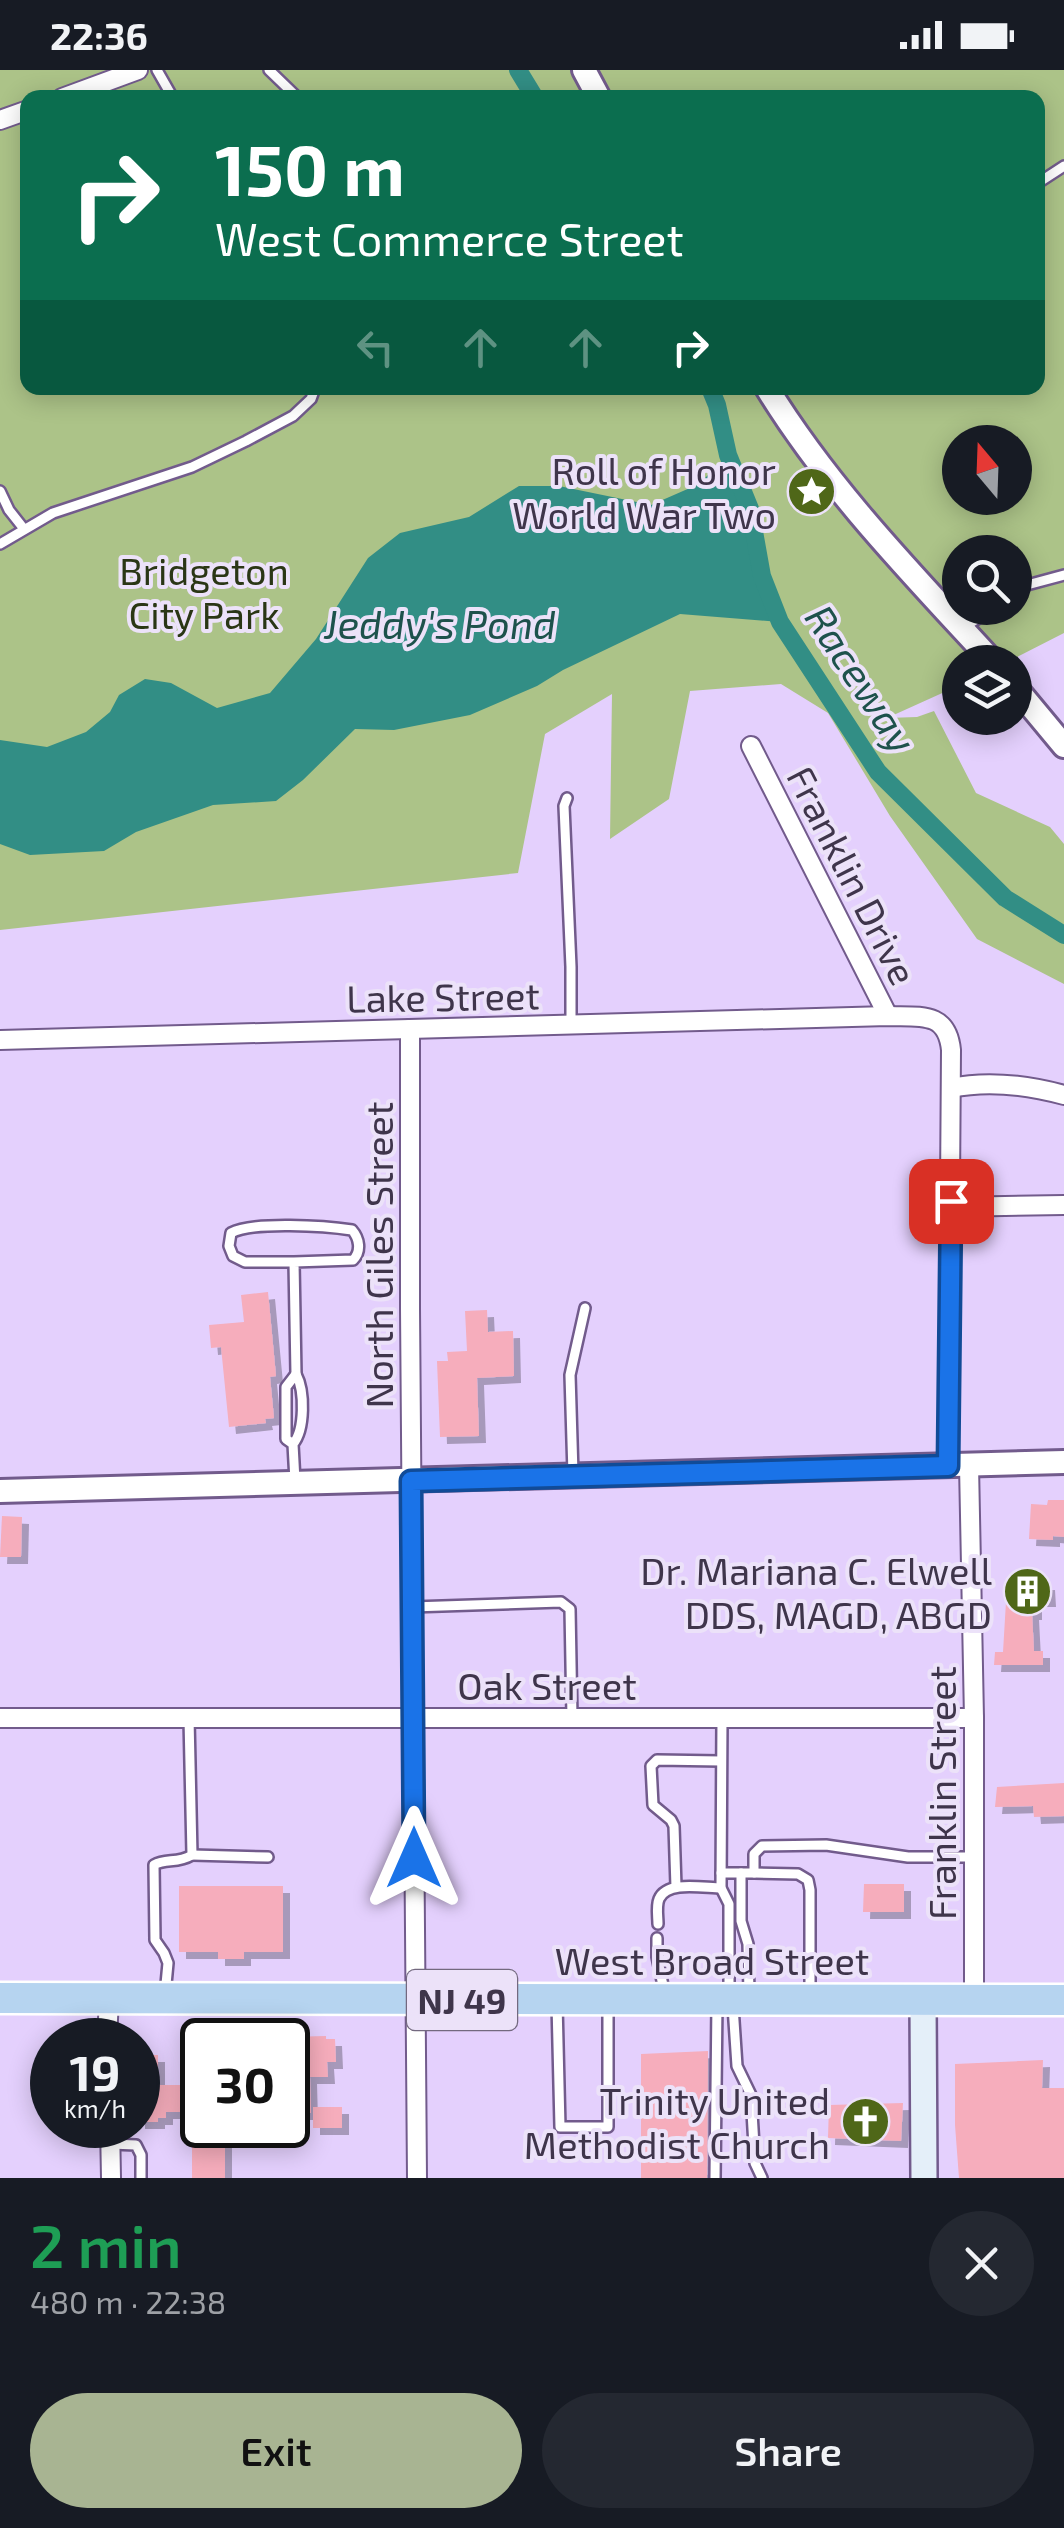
<!DOCTYPE html>
<meta charset="utf-8">
<style>
body{margin:0;font-family:"Exo 2",sans-serif;background:#242831;color:#f1f3f6;height:100vh;display:flex;flex-direction:column;font-size:38px;white-space:nowrap}
*{box-sizing:border-box;margin:0}
p{font-size:32px;color:#9ea1a6}
.icon{flex:none;width:55px;height:55px;fill:none;stroke:currentColor;stroke-width:2;stroke-linecap:round;stroke-linejoin:round}
.map{position:relative;height:2108px;overflow:hidden}
.details{display:flex;flex-direction:column;background:#171b24;flex:1}
.details>*{flex:none}
.guide{position:absolute;left:20px;top:20px;width:1025px;height:305px;border-radius:20px;box-shadow:0 5px 25px #0003;background:#0b6e4f;color:#fff;overflow:hidden}
.needle{width:65px;rotate:341deg}
.buttons{position:absolute;left:942px;top:355px;display:grid;gap:20px}
.buttons a{display:grid;place-items:center;width:90px;height:90px;border-radius:50%;background:#171b24;box-shadow:0 5px 25px #0003;font-size:50px}
.speed{position:absolute;left:30px;top:1948px;display:flex;gap:20px;font-size:50px;font-weight:700;text-align:center}
.speed>*{display:grid;place-content:center;width:130px;height:130px;border-radius:50%;background:#171b24;box-shadow:0 5px 25px #0003;line-height:1}
.speed small{font-size:25px;font-weight:400}
.speed .limit{border:5px solid #111;border-radius:15px;background:#fff;color:#111}
.pin{position:absolute;display:grid;place-items:center;width:85px;height:85px;color:#fff;margin:-42px;border-radius:20px;box-shadow:0 5px 15px #0006}
.me{position:absolute;width:110px;margin:-55px;rotate:0deg;stroke-linejoin:round;filter:drop-shadow(0 0 8px #0008)}
.turn{display:flex;align-items:center;gap:35px;height:210px;padding:0 30px;font-size:45px}
.turn .icon{width:130px;height:130px;stroke-width:2.5}
.turn b{display:block;font-size:70px;line-height:85px}
.lanes{display:flex;align-items:center;height:95px;padding:0 30px;background:#0003;justify-content:center;gap:50px;direction:ltr}
.lanes .off{opacity:.35}
.round{display:grid;place-items:center;flex:none;width:105px;height:105px;border-radius:52px;background:#242831}
.head{display:flex;align-items:center;justify-content:space-between;height:170px;padding:0 30px}
h1{font-size:60px;font-weight:600;line-height:75px;color:#1e9e55}
.primary-button{display:flex;gap:20px;margin-top:auto;padding:20px 30px}
.primary-button a{flex:1;height:115px;border-radius:60px;background:#a8b492;color:#111;font-size:40px;font-weight:600;line-height:115px;text-align:center}
.primary-button a+a{background:#242831;color:#f1f3f6}
.status{display:flex;justify-content:space-between;align-items:center;height:70px;padding:0 50px;background:#171b24;direction:ltr}
.status svg{height:28px;fill:currentColor}
.map>svg:first-child{display:block}
</style>
<div class="status"><b>22:36</b><svg viewBox="0 0 49 12"><path d="M0 12V9h3v3zM5 12V6h3v6zM10 12V3h3v9zM15 12V0h3v12zM26 1h20v11H26zM47 4h2v5h-2z"/></svg></div>
<div class="map">
<svg width="1064" height="2108" viewBox="0 0 1064 2108">
<defs>
<filter id="shadow"><feDropShadow dx="7" dy="7" stdDeviation="0" flood-color="#0004"/></filter>
</defs>
<rect width="100%" height="100%" fill="#e4d0fd"/>
<path fill="#acc388" fill-rule="evenodd" d="M0,0h1064v563l-57,29h-47v23l-73,33 30,-1 17,-6 42,82 74,34 14,17v140l-87,-45 -87,-123 -62,-103 -47,-29 -91,7 -21,108 -59,40 2,-145 -67,40 -27,139 -518,57zM28,28h1010v290h-1010zM960,372h55v56h-55zM960,482h55v56h-55z"/>
<polygon fill="#328e85" points="728,385 750,439 762,506 780,552 680,544 563,600 537,616 470,645 394,660 355,659 303,710 276,731 213,735 136,762 104,781 30,785 0,774 0,670 47,677 86,662 110,642 119,625 145,609 171,613 217,638 270,623 316,569 368,488 400,463 469,447 519,416 559,416 651,435 699,414"/>
<g fill="none" stroke-linecap="round" stroke-linejoin="round">
<g stroke="#328e85" stroke-width="18">
<polyline points="518,0 535,28"/>
<polyline points="710,318 717,335 728,385 750,439 762,506 780,552 878,702 1005,828 1064,865"/>
</g>
</g>
<g fill="#f6adbc" filter="url(#shadow)">
<polygon points="268,1222 276,1306 270,1307 274,1348 265,1349 266,1353 229,1357 221,1277 211,1278 209,1255 244,1252 241,1225"/>
<polygon points="487,1240 488,1262 513,1261 514,1306 477,1308 479,1366 440,1367 437,1291 448,1291 447,1282 467,1281 465,1241"/>
<polygon points="1048,1430 1064,1430 1064,1467 1053,1466 1053,1470 1029,1469 1031,1434 1047,1435"/>
<polygon points="2,1446 22,1447 21,1487 0,1487"/>
<polygon points="1048,1513 1049,1530 1035,1530 1035,1543 1032,1543 1034,1581 1043,1581 1043,1595 994,1595 995,1582 1003,1582 1007,1515"/>
<polygon points="1064,1713 1064,1746 1034,1747 1033,1736 995,1737 997,1717"/>
<polygon points="864,1814 904,1814 904,1842 863,1842"/>
<polygon points="179,1816 283,1816 283,1882 244,1882 244,1889 218,1889 218,1882 179,1882"/>
<polygon points="326,1966 326,1969 335,1969 336,1992 327,1992 328,2007 310,2007 311,2043 288,2043 288,1967"/>
<polygon points="708,1981 707,2108 641,2108 641,1984"/>
<polygon points="138,1985 158,1985 158,2015 202,2015 202,2042 166,2042 166,2048 158,2048 158,2052 138,2052"/>
<polygon points="1043,1990 1042,2018 1064,2018 1064,2108 959,2108 955,2055 955,1994"/>
<polygon points="903,2033 901,2071 828,2068 829,2035"/>
<rect x="313" y="2037" width="29" height="21"/>
<rect x="192" y="2055" width="33" height="53"/>
</g>
<g fill="none" stroke-linecap="round" stroke-linejoin="round">
<defs>
<g id="service">
<polyline points="157,0 173,28"/>
<polyline points="269,0 298,28"/>
<polyline points="1038,113 1064,96"/>
<polyline points="0,421 9,440 24,459"/>
<polyline points="0,474 53,443 192,397 246,371 293,346 311,329 315,318"/>
<polyline points="1015,522 1027,515 1064,505"/>
<polyline points="964,557 995,538"/>
<polyline points="567,728 564,736 571,897 571,955"/>
<path d="M294,1192h-49l-12,-6 -4,-10 2,-13c22,-12 95,-7 121,-3 7,8 10,21 1,30l-59,2 2,112"/>
<path d="M293,1374c12,-14 12,-53 3,-70l-10,13v52l7,5 2,37"/>
<polyline points="573,1404 570,1305 585,1238"/>
<polyline points="412,1537 561,1532 570,1539 572,1648"/>
<polyline points="722,1648 721,1818 729,1834 729,1923"/>
<polyline points="192,1785 268,1787"/>
<polyline points="721,1803 754,1803 754,1784 762,1776 826,1775 908,1787 974,1787"/>
<polyline points="741,1803 741,1851 748,1874 749,1925"/>
<polyline points="754,1803 798,1804 808,1810 810,1820 810,1922"/>
<polyline points="676,1817 674,1756 671,1750 653,1735 651,1696 657,1690 721,1691"/>
<path d="M658,1854c0,-7 -2,-18 1,-25 8,-19 45,-11 62,-11"/>
<polyline points="657,1868 657,1887 665,1925"/>
<path d="M165,1925l3,-32 -4,-10 -9,-13 -1,-75c12,-7 23,-1 38,-10l-3,-137"/>
<polyline points="557,1933 560,2057 608,2057 608,1934"/>
<polyline points="733,1936 737,1996 751,2025 755,2093 762,2108"/>
<polyline points="111,2074 136,2075 141,2085 141,2108"/>
<polyline points="715,2108 717,1933"/>
</g>
<g id="minor">
<polyline points="62,28 138,0"/>
<polyline points="0,50 28,40"/>
<polyline points="751,676 888,946"/>
<polyline points="410,959 410,1239 417,2108"/>
<path d="M0,970l888,-24c32,1 59,-5 63,34l-3,416"/>
<path d="M951,1018c38,-8 76,-3 113,7"/>
<polyline points="951,1137 1064,1135"/>
<polyline points="969,1395 974,1648 974,1930"/>
<polyline points="0,1648 974,1648"/>
<polyline points="107,1970 109,1929"/>
<polyline points="110,2055 111,2108"/>
</g>
<g id="tertiary">
<polyline points="584,0 599,28"/>
<path d="M767,318c62,101 146,187 226,274"/>
<polyline points="1015,617 1064,676"/>
<polyline points="0,1421 1064,1392"/>
</g>
<polyline id="secondary" points="923,1930 924,2108"/>
<polyline id="trunk" points="0,1928 1064,1930"/>
</defs>
<use href="#service" stroke="#725b8c" stroke-width="14"/>
<use href="#minor" stroke="#725b8c" stroke-width="22"/>
<use href="#tertiary" stroke="#725b8c" stroke-width="28"/>
<use href="#secondary" stroke="#725b8c" stroke-width="30"/>
<use href="#trunk" stroke="#fff" stroke-width="35"/>
<use href="#service" stroke="#fff" stroke-width="9"/>
<use href="#minor" stroke="#fff" stroke-width="18"/>
<use href="#tertiary" stroke="#fff" stroke-width="22"/>
<use href="#secondary" stroke="#e4eff9" stroke-width="25"/>
<use href="#trunk" stroke="#b6d4f0" stroke-width="30"/>
</g>
<g fill="none" stroke-linecap="round" stroke-linejoin="round">
<defs>
<polyline id="route" points="414,1788 411,1411 948,1396 951,1131"/>
</defs>
<use href="#route" stroke="#114b97" stroke-width="25"/>
<use href="#route" stroke="#1a73e8" stroke-width="18"/>
</g>
<defs>
<symbol id="sight-disc" viewBox="-11 -11 22 22"><circle r="9.5" fill="#4f6718" stroke="#ece2f9"/><path d="M0-6L1.8-2.2L6-1.7L2.9 1.2L3.7 5.4L0 3.3L-3.7 5.4L-2.9 1.2L-6-1.7L-1.8-2.2Z" fill="#fff"/></symbol>
<symbol id="building-disc" viewBox="-11 -11 22 22"><circle r="9.5" fill="#4f6718" stroke="#ece2f9"/><path d="M-4-6H4V6H1V3H-1V6H-4ZM-2.5-4.3h1.7v1.8h-1.7ZM.8-4.3h1.7v1.8H.8ZM-2.5-1h1.7V.8h-1.7ZM.8-1h1.7V.8H.8Z" fill="#fff"/></symbol>
<symbol id="church-disc" viewBox="-11 -11 22 22"><circle r="9.5" fill="#4f6718" stroke="#ece2f9"/><path d="M-1.2-6h2.4v3.5h3.3v2.4h-3.3V6h-2.4V-.1h-3.3v-2.4h3.3Z" fill="#fff"/></symbol>
</defs>
<g fill-rule="evenodd">
<use href="#sight-disc" x="784" y="394" width="55" height="55"/>
<use href="#building-disc" x="1000" y="1494" width="55" height="55"/>
<use href="#church-disc" x="838" y="2024" width="55" height="55"/>
</g>
<g text-anchor="middle" dominant-baseline="central" stroke-width="8" stroke-linejoin="round" paint-order="stroke">
<rect fill="#ece2f9" stroke="#73697f" stroke-width="2.5" x="407" y="1900" width="110" height="60" rx="8"/>
<g font-size="35" font-weight="bold" fill="#3f354b">
<text x="462" y="1930">NJ 49</text>
</g>
<g font-size="38" fill="#3f354b" stroke="#ece2f9" text-anchor="end">
<text x="776" y="400">Roll of Honor<tspan x="776" dy="44">World War Two</tspan></text>
<text x="992" y="1500">Dr. Mariana C. Elwell<tspan x="992" dy="44">DDS, MAGD, ABGD</tspan></text>
<text x="830" y="2030">Trinity United<tspan x="830" dy="44">Methodist Church</tspan></text>
</g>
<g font-size="38" fill="#2a3615" stroke="#ece2f9">
<text x="204" y="500">Bridgeton<tspan x="204" dy="44">City Park</tspan></text>
</g>
<g font-size="38" fill="#3f354b" stroke="#ece2f9">
<text transform="translate(853 805) rotate(63)">Franklin Drive</text>
<text transform="translate(443 926) rotate(-1)">Lake Street</text>
<text transform="translate(378 1185) rotate(-90)">North Giles Street</text>
<text x="547" y="1615">Oak Street</text>
<text transform="translate(941 1723) rotate(-90)">Franklin Street</text>
<text x="712" y="1890">West Broad Street</text>
</g>
<g font-size="40" font-style="italic" fill="#1e524c" stroke="#ece2f9">
<text x="440" y="553">Jeddy's Pond</text>
<text transform="translate(862 608) rotate(57)">Raceway</text>
</g>
</g>
</svg>
<div class="buttons">
<a><svg class="needle" viewBox="-14 -14 28 28"><path d="M0-13l5 13h-10z" fill="#e53935"/><path d="M0 13l5-13h-10z" fill="#9ea1a6"/></svg></a>
<a><svg class="icon" aria-label="search" viewBox="0 0 24 24"><circle cx="10" cy="10" r="6"/><path d="M15 15l6 6"/></svg></a>
<a><svg class="icon" aria-label="layers" viewBox="0 0 24 24"><path d="M12 4l9 5-9 5-9-5zM3 14l9 5 9-5"/></svg></a>
</div>
<div class="speed"><div>19<small>km/h</small></div><div class="limit">30</div></div>
<div class="pin" style="left:951px;top:1131px;background:#d93025"><svg class="icon" aria-label="arrive" viewBox="0 0 24 24"><path d="M6 21V4h12l-3 4 3 4H6"/></svg></div>
<svg class="me" style="left:414px;top:1788px" viewBox="-20 -20 40 40"><path d="M0-17L14 15 0 8-14 15z" fill="#1a73e8" stroke="#fff" stroke-width="4"/></svg>
<div class="guide">
<div class="turn"><svg class="icon" aria-label="right" viewBox="0 0 24 24"><path d="M7 20v-9h11M14 6l5 5-5 5"/></svg><div><b>150 m</b>West Commerce Street</div></div>
<div class="lanes"><svg class="icon off" aria-label="left" viewBox="0 0 24 24"><path d="M17 20v-9H6M10 6l-5 5 5 5"/></svg><svg class="icon off" aria-label="ahead" viewBox="0 0 24 24"><path d="M12 20V5M6 11l6-6 6 6"/></svg><svg class="icon off" aria-label="ahead" viewBox="0 0 24 24"><path d="M12 20V5M6 11l6-6 6 6"/></svg><svg class="icon" aria-label="right" viewBox="0 0 24 24"><path d="M7 20v-9h11M14 6l5 5-5 5"/></svg></div>
</div>
</div>
<section class="details">
<div class="head"><div><h1>2 min</h1><p>480 m · 22:38</p></div><a class="round"><svg class="icon" aria-label="close" viewBox="0 0 24 24"><path d="M6 6l12 12M18 6L6 18"/></svg></a></div>
<div class="primary-button"><a>Exit</a><a>Share</a></div>
</section>
